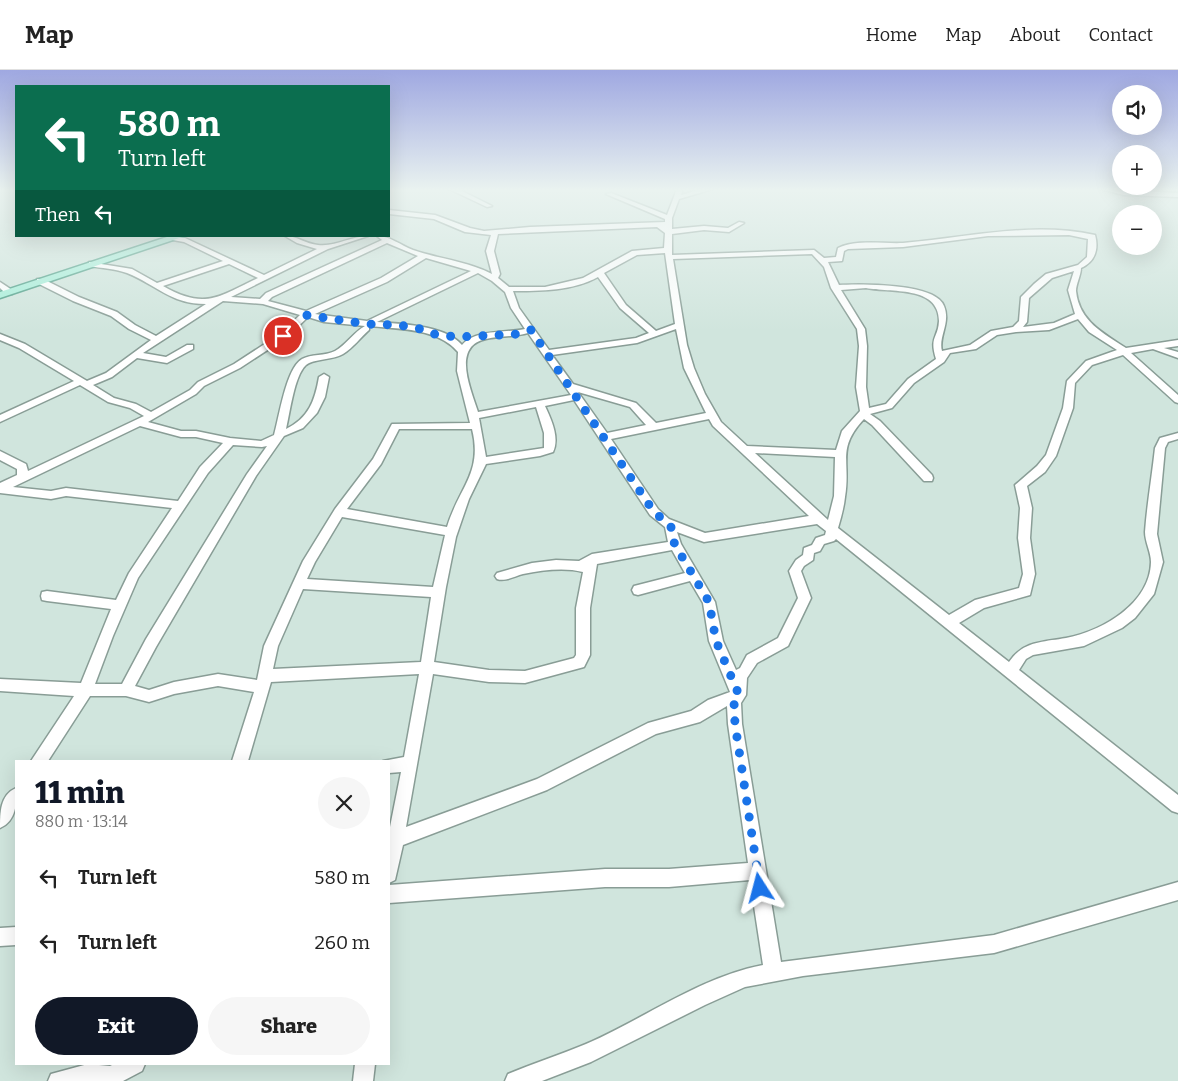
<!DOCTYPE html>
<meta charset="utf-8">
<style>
body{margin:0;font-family:Bitter,serif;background:#f6f6f6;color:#222;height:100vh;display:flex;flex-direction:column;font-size:19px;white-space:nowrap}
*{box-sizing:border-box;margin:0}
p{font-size:16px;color:#767676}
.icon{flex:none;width:28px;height:28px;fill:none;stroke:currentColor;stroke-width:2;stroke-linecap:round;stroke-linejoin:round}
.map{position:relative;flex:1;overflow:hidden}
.panel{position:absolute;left:15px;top:690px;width:375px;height:305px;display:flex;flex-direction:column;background:#fff;border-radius:0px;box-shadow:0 5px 20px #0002}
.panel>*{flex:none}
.banner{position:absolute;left:15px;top:15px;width:375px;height:152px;border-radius:0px;box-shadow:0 5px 20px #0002;background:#0b6e4f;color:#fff;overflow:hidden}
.controls{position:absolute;left:1112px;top:15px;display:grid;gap:10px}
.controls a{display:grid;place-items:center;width:50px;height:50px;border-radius:50%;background:#fff;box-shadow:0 5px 20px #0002;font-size:25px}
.pin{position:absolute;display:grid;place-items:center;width:42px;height:42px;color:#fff;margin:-21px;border:2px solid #fff;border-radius:50%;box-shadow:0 1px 5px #0007}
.me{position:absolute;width:55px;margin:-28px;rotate:351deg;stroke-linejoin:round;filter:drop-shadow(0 0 4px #0008)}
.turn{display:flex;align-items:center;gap:18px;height:105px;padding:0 20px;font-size:22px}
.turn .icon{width:65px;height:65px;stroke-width:2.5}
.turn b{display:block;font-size:35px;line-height:42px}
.then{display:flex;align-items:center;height:48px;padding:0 20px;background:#0003;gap:10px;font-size:19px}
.round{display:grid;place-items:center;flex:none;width:52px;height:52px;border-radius:26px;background:#f6f6f6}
.head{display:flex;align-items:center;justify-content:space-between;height:85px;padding:0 20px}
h1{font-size:30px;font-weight:800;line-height:38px;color:#111827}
.button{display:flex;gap:10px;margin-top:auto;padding:10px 20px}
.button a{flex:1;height:58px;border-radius:30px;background:#111827;color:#fff;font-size:20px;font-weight:800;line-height:58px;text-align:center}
.button a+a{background:#f6f6f6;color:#222}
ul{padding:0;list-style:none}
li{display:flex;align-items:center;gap:15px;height:65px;padding:0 20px}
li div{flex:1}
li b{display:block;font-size:19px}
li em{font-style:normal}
header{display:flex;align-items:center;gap:30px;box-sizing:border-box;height:70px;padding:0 25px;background:#fff;border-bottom:1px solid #e0e0e0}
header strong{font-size:24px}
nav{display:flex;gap:28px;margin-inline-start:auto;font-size:18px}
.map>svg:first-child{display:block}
</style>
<header>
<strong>Map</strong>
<nav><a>Home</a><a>Map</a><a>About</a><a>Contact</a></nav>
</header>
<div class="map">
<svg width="1178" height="1011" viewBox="0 0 1178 1011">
<rect width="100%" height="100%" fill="#d0e5dd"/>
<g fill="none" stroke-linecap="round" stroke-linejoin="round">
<defs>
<g id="minor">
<polygon points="449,119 458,119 492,136 487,137"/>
<path d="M677,119h6l-2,6 21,-6h11l-34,10 -7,19v11l32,-3 24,2 11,-6 5,1 -15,9 -25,-2 -32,4v21l142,-5 10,8 12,-1 2,-9c19,-9 45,-4 65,-5 63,-5 128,-22 192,-8 4,14 0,27 -14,33 0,7 -5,16 -5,23 3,30 27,42 50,57l52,-8v6l-14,2 14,4v6l-25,-9 -22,4 47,42v8l-3,-1 -52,-47 -31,10 -17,18 -2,25 -17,48 -11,16 -18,14 5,22 -2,30 5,36 -5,21 -46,13 -25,15 50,39c14,-21 34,-20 57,-24 36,-7 84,-34 85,-76 0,-10 -6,-20 -6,-30 2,-28 7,-56 10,-84l5,-10 18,-5v6l-10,3 -3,6 -8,86 6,28 -9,32 -19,24 -13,10 -38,18 -51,9 -7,4 -7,11 159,125v18l-6,-2 -336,-272 -2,2 -10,3 -4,7 -6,2 -1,7 -9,6 -3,5 10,27 -23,48 -31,17 -10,15 -1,17 -5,8 1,21 39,238 213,-27 184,-53v18l-184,53 -191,23 -58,11 -40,18 -114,57 -49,19h-37l3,-7c26,-11 52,-19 78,-30 58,-25 114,-67 177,-79l-13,-85 -81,7h-64l-216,16v-18l216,-16h64l79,-6 -20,-139 -1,-18 -27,16 -44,12 -109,56 -144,55 -8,35 -6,3v-51l12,-60 -12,1v-12h-6l21,-4 15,-83 -148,8 -23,79h-16l22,-69 -36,-6 -44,8 -25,8 -23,-6h-36l-42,65h-17l43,-65 -74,-5v-12l81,4 30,-74 -64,-8 -5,-1 -1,-4 1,-4 5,-1 69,9 13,-27 43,-65 -106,-12 -15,3 -51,-6v-10l17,-8v-6l-17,-9v-9l26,13 2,7 116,-55 -14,-8 -22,-6 -28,-17 -80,37v-7l74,-34 -55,-33 -19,-8v-6l25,10 62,37 19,-8 45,-33 -22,-11 -18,-13 -38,-15 -36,-18v-4h6l36,18 38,15 18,13 21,11 50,-32c-36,0 -49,-19 -79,-31 -11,-4 -26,-5 -38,-7v-4l43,7 25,14 66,-22 -39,-19 -17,-3 4,-2 14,1 79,37 53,-26 -20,-6 -12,-7c12,0 21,8 33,9 18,2 33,-9 50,-9l-40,13 -97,48 29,2 6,-6 116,-53 -5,-4c13,0 23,9 36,14 26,9 54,11 79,24l-6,-23 5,-16 -26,-3 -31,-13 -45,-5v-4l46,5 35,13 14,3 46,-4 135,-5v-3l-59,-25 5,-1 56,22zM657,157l8,6 -1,15 -32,3 -49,27 -38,9h-36l-11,-9 2,-4 -6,-23 4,-17zM1069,165l19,4 -1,18 -9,8 -32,9 -12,10 -13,13 -2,24 -6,6 -22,4 -21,14 -28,6c-4,-14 9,-28 2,-45 -8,-23 -84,-22 -105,-21l-11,-23 14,-1 2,-10 4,-2 55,-2 85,-11zM387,173l31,13 -37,22 -75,33 -38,-10 4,-4zM665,183l10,71 -19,7 -30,-26 -22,-32 33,-18zM812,184l12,13 7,21 26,41 2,17 -3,41 4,24 -18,20 -6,19 -89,-4 -26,-24 -16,-28 -11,-26 -7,-23 -14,-86zM426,188l45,13 -104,50 -52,-7 72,-32zM229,194l29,14c-40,19 -53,32 -95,8zM1074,201l-6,19 7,24 -21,9 -31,4 4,-5 2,-24 23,-20zM478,203l14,8 13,11 6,16 14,21c-20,4 -49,0 -63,16 -17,-20 -61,-21 -85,-23zM598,207l22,31 29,25 -13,5 -87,12 -30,-42 -6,-17c28,0 60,0 85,-14zM866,218c24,5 73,-3 73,33 -1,18 -10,15 -3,38l-28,20 -22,25 -17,4 -3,-21 1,-41 -2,-17 -24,-39zM223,231l40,3 37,11 -20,19 -46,30 -36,18 -8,8 -39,22 -15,-8 -22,-6 -21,-13 19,-8 25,-19 30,5 26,-14v-4h-6l-21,12 -23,-4zM308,247l16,5 41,4c-11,6 -19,19 -30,25 -10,5 -24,3 -33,8 -16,9 -23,59 -28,76l-13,6 -31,-3 -34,-7h-15l-33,-9 48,-28 8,-8 36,-18 46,-30zM1078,249l11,13 28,18 -31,11 -19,20 -4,27 -17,47 -9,11 -22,19 5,23 -2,30 5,36 -4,14 -44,12 -26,15 -111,-87c3,-10 6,-21 7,-31 6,-36 -9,-48 19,-78l8,6 52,56h8l1,-3 -1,-3 -52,-54 -10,-7 22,-6 22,-25 30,-21 6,-9 26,-4 21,-14 19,-3 33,-2zM369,256c30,3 69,2 89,26l-1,19 13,52 -78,1 -19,35 -38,50 -32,52 -39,85 -7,34 -39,-6 -44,8 -25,8 -14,-4 21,-39 100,-171 28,-40 19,-8 14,-15 8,-16 4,-20 -5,-3 -5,3c-4,23 -10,41 -33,52 4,-16 8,-53 20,-64 7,-6 27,-5 37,-11 10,-6 18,-17 26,-24zM676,259l8,39 22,45 -50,10 -20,-20 -63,-19 -21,-29 85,-12zM528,263l43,62 -93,17c-7,-22 -27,-66 8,-73 14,-3 28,-2 42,-6zM578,322l52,15 16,18 -39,8zM574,330l76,115 15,12 3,15 -76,12 -13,7 -23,-1 -24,3 -35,10 -2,3 2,3c8,3 18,-3 26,-5 20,-4 41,-7 60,-2l-7,36v47l-2,3 -49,13 -36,-1 -55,-8 12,-75 10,-50 13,-38 17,-35 54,-8 13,-4c7,-14 -2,-33 -8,-46zM536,337l8,26v15l-58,9 -7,-39zM709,349l4,7 96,90 -104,17 -36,-14 -11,-10 -47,-70zM140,356l41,11h15l27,6 -23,24 -22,34 -112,-13 -15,3 -38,-4zM399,359h73c11,44 -13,58 -25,98l-100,-18 34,-45zM233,375l29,2 5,-1 -20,28 -101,165 -24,45h-27l18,-48 25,-58 70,-105zM755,383l80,4 -1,39 -6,24zM342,447l103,18 -12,52 -126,-8 8,-17zM817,454l9,7 -1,4 -9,3 -4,7 -8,3 -1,7 -7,5 -7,11 9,27 -20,40 -31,17 -7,13 -4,2 -13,-29 -8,-39 -34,-58 -4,-12 27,10zM672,480l13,23 -47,12 -4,1 -2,4 2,4 4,1 52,-14 13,22 6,38 21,51 -22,8 -17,11 -43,12 -111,56 -131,48 27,-153 56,8 36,1 59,-16 6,-12v-47l7,-44zM303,519l128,8 -10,65 -148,7 5,-23z"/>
<polygon points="1100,119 1178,123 1178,127 1124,125"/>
<polygon points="0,212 12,220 12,224 6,224 0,218"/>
<path d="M16,718c1,15 0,33 -16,40 0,-15 0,-33 16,-40z"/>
<polygon points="16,857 16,875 0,876 0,858"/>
<polygon points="88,994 110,996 114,994 145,994 142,1001 123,1011 48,1011 51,1004"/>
<polygon points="355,994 375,994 373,1011 353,1011"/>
</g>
<polygon id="major" points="170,166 185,166 0,228 0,222"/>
</defs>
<use href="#minor" stroke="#899d96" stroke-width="3"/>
<use href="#major" stroke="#4f9f88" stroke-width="3"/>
<use href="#minor" fill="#fff" fill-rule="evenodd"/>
<use href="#major" fill="#a7eed9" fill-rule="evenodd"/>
</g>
<linearGradient id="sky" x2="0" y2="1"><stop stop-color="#9fa8e1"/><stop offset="0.46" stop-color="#eaf3f0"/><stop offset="1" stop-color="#eaf3f0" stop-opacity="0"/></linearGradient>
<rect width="1178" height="261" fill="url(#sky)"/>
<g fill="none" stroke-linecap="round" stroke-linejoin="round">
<polyline stroke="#1a73e8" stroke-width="9" stroke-dasharray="0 16.2" points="283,266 305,245 367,254 399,255 421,259 437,265 458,267 518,264 531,260 654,442 671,456 671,463 675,475 709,532 716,571 739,625 734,632 735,654 760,818"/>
</g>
</svg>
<div class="controls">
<a><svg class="icon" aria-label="sound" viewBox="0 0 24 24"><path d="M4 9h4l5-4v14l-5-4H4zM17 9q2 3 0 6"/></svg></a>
<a>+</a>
<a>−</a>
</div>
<div class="pin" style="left:283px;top:266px;background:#d93025"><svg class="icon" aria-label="arrive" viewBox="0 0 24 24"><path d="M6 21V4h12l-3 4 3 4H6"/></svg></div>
<svg class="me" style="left:760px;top:818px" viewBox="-20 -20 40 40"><path d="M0-17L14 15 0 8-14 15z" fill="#1a73e8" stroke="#fff" stroke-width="4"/></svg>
<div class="banner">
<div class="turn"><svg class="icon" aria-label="left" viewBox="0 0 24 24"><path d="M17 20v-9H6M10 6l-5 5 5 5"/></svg><div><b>580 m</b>Turn left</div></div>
<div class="then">Then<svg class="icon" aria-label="left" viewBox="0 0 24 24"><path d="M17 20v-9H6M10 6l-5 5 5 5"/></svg></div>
</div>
<section class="panel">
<div class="head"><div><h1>11 min</h1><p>880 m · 13:14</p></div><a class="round"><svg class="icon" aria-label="close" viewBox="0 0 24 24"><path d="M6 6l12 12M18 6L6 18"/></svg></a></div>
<ul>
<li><svg class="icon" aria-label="left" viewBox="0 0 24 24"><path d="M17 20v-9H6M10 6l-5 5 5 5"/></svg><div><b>Turn left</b></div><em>580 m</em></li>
<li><svg class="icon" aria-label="left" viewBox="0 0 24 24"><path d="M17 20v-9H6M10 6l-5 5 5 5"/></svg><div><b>Turn left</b></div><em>260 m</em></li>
</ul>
<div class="button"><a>Exit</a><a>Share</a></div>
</section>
</div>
